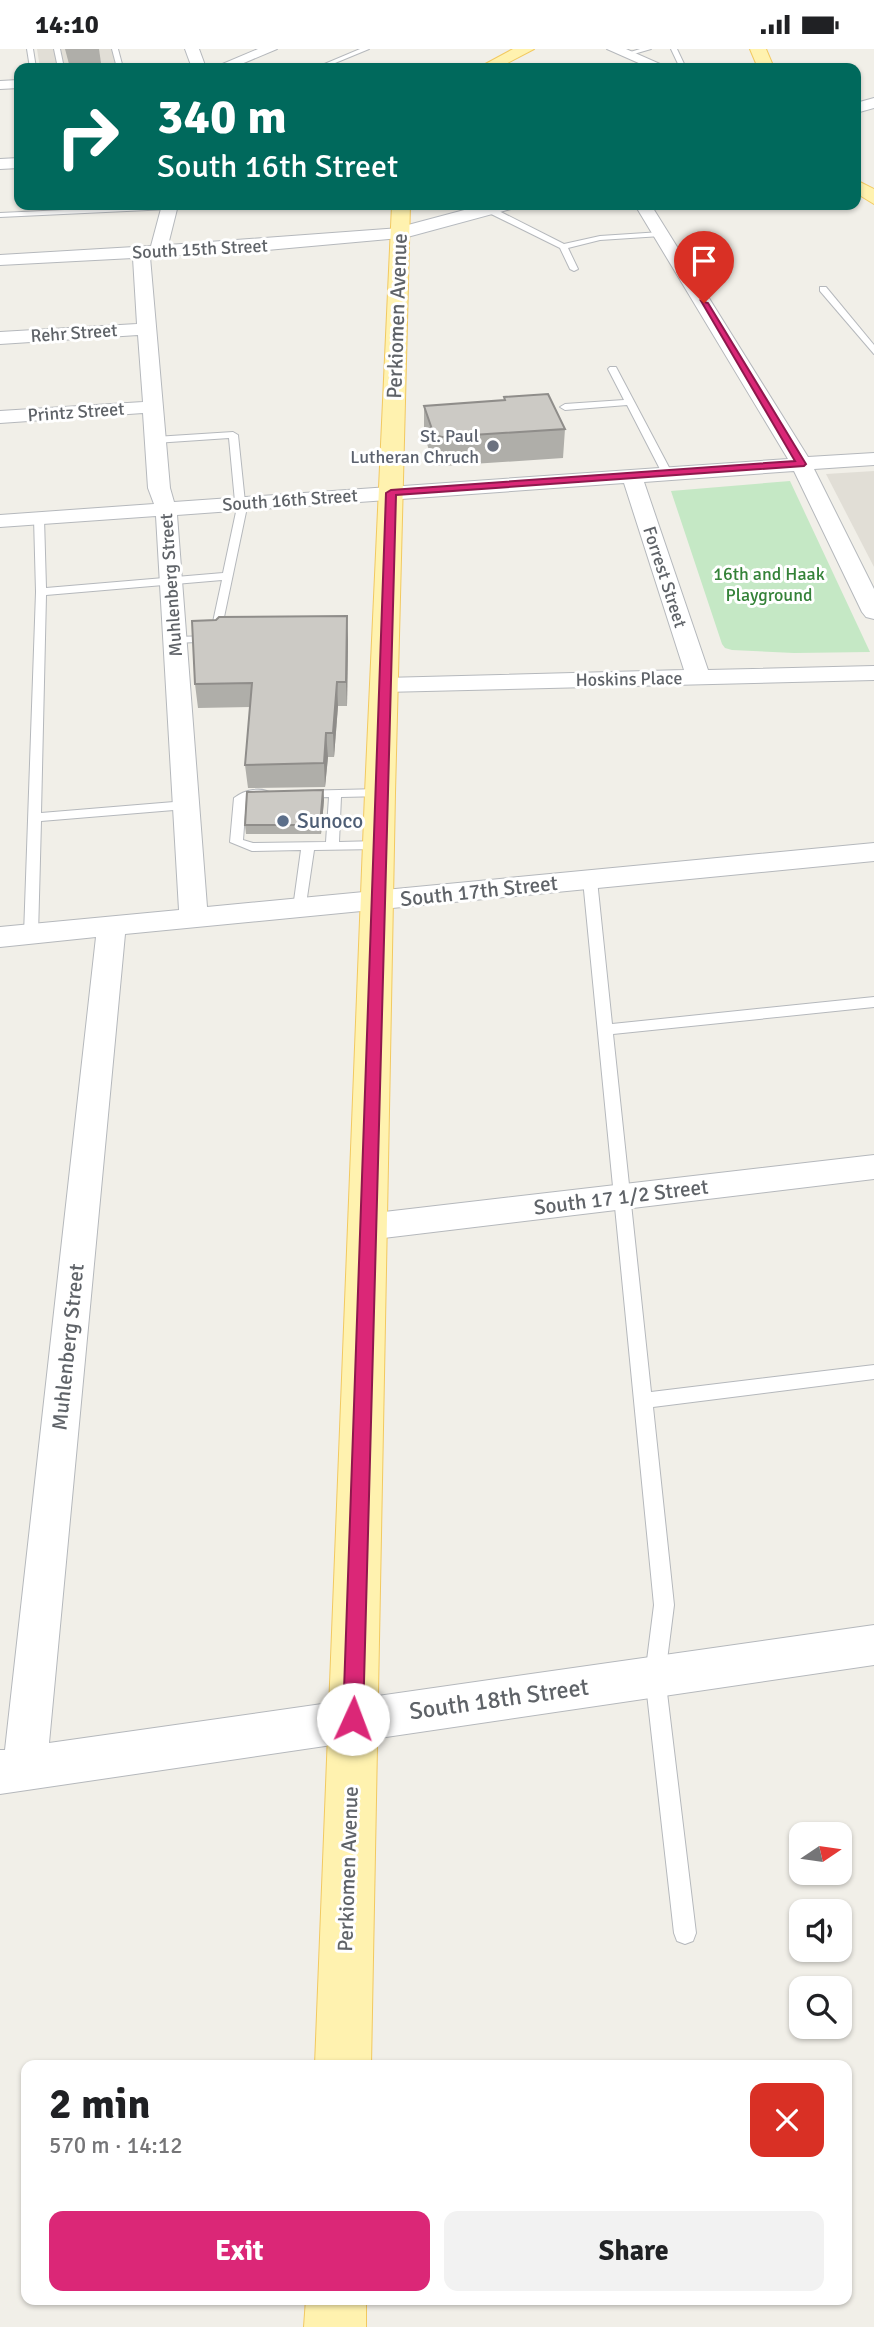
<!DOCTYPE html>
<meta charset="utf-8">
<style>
body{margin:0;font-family:Signika,sans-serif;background:#f2f2f2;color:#202124;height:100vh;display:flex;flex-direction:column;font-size:26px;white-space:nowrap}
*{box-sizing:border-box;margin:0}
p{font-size:23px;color:#757577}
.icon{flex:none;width:38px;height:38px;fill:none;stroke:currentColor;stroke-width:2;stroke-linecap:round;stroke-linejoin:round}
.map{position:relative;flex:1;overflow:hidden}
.side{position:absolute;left:21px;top:2011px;width:831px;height:245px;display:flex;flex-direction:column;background:#fff;border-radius:14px;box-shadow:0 2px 5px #0004}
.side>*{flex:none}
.top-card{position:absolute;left:14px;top:14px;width:847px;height:147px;border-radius:14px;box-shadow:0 2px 5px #0004;background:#00695c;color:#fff;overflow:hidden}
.needle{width:46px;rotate:77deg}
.buttons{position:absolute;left:789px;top:1773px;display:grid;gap:14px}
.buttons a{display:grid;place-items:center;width:63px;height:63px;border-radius:14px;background:#fff;box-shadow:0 2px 5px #0004;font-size:35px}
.pin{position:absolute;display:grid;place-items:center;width:60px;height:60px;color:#fff;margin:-72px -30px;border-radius:50% 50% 50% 0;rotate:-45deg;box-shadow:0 0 7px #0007}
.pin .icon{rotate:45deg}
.me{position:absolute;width:77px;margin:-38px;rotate:2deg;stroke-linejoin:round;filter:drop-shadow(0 0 5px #0008)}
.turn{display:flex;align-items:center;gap:24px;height:147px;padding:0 28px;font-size:32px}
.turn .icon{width:91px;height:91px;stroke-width:2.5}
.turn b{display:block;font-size:49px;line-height:60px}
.round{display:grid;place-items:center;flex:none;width:74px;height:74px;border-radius:14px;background:#f2f2f2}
.headline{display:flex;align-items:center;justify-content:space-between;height:119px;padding:0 28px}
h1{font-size:42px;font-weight:700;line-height:52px}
.primary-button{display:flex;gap:14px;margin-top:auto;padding:14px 28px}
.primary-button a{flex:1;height:80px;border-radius:14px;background:#db2777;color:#fff;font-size:28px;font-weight:700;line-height:80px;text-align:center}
.primary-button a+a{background:#f2f2f2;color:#202124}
.status{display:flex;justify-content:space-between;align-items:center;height:49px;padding:0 35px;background:#fff;direction:ltr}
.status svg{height:19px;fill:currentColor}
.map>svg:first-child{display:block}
</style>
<div class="status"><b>14:10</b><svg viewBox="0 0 49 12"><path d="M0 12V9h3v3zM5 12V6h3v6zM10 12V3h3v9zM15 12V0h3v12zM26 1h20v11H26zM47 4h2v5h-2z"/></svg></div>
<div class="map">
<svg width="874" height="2278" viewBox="0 0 874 2278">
<rect width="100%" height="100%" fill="#f1efe8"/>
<g fill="#e1ded6">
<polygon points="37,0 112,0 117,19 40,19"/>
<polygon points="874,422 874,518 826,425"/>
</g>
<polygon fill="#c5e8c5" points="790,432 870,603 794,604 732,601 725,599 722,595 671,442"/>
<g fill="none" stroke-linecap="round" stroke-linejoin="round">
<defs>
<g id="lane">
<polygon points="27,0 33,0 36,19 30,19"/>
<polygon points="54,0 60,0 64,19 58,19"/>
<polygon points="112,0 118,0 123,19 117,19"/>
<polygon points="360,0 369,0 323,19 315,19"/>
<polygon points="640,0 651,0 627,7 624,5"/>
<polygon points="671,0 677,0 686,19 680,19"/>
<polygon points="646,11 648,14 635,19 626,19"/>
<polygon points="172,156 169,160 0,168 0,164"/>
<polygon points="485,158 491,158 564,195 600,187 661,183 665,185 661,187 600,191 568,199 578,220 574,222 570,220 560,199 485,162"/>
<polygon points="820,238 826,238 874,296 874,305 820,242"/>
<polygon points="610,318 616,318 672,424 670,426 662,424 627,356 565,361 560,358 565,355 624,351 608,320"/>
<polygon points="233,383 238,386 246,463 219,592 175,594 169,591 175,588 210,587 222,531 46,546 41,764 186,752 192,756 186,760 41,772 38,886 36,889 26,889 24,886 36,543 34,469 39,466 44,469 46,539 223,524 236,463 229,389 155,394 150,391 155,388"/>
<path d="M380,740l6,4 -2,3 -43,1 -2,45 40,-1 6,4 -6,4 -65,1 -9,61 -5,1 -7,-4 8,-58 -49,1 -22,-9 4,-44c10,-8 28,-12 38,-4l-6,4 -20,2 -3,40 10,3 73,-1 3,-45 -27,1 -6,-4 2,-3z"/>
<polygon points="590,827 597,831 612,975 874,948 874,958 613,985 651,1343 874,1316 874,1330 653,1358 674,1556 665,1627 696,1884 693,1892 685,1895 677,1892 674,1884 645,1627 654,1556 583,831"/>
</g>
<g id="street">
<polygon points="185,0 199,0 206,19 192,19"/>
<polygon points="258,0 277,0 232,19 213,19"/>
<polygon points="607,0 626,0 669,19 650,19"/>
<polygon points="19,31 19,39 0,40 0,32"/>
<polygon points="19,109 19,119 0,120 0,110"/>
<polygon points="162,156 178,156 168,196 400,179 408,184 400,189 267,201 150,208 170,439 174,453 788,410 635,156 651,156 808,408 874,404 874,416 814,420 874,540 874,570 866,568 862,563 794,422 644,433 708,621 874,617 874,631 384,643 375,641 372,636 375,631 384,629 684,621 624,434 177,466 207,858 874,794 874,812 125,885 49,1694 874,1576 874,1616 0,1745 0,1701 5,1701 96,888 0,898 0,878 179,861 156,467 0,478 0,466 154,455 148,439 143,364 0,374 0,362 143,353 138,286 0,295 0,283 137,275 133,209 0,216 0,206 151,197"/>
<polygon points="874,1106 874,1130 367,1191 355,1187 350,1178 355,1169 367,1165"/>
</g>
<g id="secondary">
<polygon points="874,49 874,59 856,64 856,54"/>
<polygon points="483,156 513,156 511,160 400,190 390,184 393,180"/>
</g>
<g id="primary">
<polygon points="513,0 534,0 498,19 478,19"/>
<polygon points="750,0 766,0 774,19 758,19"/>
<polygon points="856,131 874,140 874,155 856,144"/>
<polygon points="392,156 410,156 395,744 371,2016 315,2016 365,744"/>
<polygon points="306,2250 366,2250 366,2278 304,2278"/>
</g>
</defs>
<use href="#lane" stroke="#b5b8bc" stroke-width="2"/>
<use href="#street" stroke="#b5b8bc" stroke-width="2"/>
<use href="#secondary" stroke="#b6babf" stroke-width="2"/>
<use href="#primary" stroke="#f2c960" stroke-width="2"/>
<use href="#lane" fill="#fff" fill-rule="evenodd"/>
<use href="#street" fill="#fff" fill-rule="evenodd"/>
<use href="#secondary" fill="#fff" fill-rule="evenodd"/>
<use href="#primary" fill="#fff2af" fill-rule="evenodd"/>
</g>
<g fill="#afaea9">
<polygon points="65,0 99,0 101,14 69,15"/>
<polygon points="504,348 565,380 563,409 442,417 434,416 424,386 424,357 504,351"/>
<polygon points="216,571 348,590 347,657 338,657 334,708 328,708 325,738 248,739 245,716 250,658 198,659 195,635"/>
<polygon points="323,741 324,751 321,785 246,785 245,776"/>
</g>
<g fill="#8f8d8a">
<polygon points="347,567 348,590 347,657 346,633"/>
<polygon points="337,633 338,657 334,708 333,684"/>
<polygon points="326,684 328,708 325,738 324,714"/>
<polygon points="323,741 324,751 321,785 320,776"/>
</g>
<g fill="#cccac5" stroke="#8f8d8a" stroke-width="2">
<polygon points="548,345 565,380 442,388 434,386 424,357 505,351 504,348"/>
<polygon points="347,567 346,633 337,633 333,684 326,684 324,714 245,716 252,634 195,635 192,572 216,571 219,568"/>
<polygon points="323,741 320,776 245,776 247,743"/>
</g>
<polygon fill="#db2777" stroke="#8e194d" stroke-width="2" points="701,252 708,254 806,415 804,417 396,446 363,1670 360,1677 353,1680 346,1677 343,1670 386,444 391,441 795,412"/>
<circle fill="#6b7280" stroke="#fff" stroke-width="2.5" cx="493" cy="397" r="7"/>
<circle fill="#5c6f8a" stroke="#fff" stroke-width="2.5" cx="283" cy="772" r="7"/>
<g text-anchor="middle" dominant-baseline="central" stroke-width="6" stroke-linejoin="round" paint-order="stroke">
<g font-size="18" fill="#5f6368" stroke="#fff">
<text transform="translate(200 200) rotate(-3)">South 15th Street</text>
<text transform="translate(74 284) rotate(-4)">Rehr Street</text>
<text transform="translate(76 363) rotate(-4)">Printz Street</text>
<text transform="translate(290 451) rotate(-4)">South 16th Street</text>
<text transform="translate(665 528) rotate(72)">Forrest Street</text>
<text transform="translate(171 536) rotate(-94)">Muhlenberg Street</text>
<text transform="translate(629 630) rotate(-1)">Hoskins Place</text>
</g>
<g font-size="18" fill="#5b616d" stroke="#fff" text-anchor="end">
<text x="479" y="387">St. Paul<tspan x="479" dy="21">Lutheran Chruch</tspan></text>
</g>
<g font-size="18" fill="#348238" stroke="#fff">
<text x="769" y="525">16th and Haak<tspan x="769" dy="21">Playground</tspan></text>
</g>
<g font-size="21" fill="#5f6368" stroke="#fff">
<text transform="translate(397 267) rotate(-88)">Perkiomen Avenue</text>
<text transform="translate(479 842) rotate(-6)">South 17th Street</text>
<text transform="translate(621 1148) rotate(-7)">South 17 1/2 Street</text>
<text transform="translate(68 1298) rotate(-84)">Muhlenberg Street</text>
<text transform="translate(348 1820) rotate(-88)">Perkiomen Avenue</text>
</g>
<g font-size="21" fill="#4e5e75" stroke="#fff" text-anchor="start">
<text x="297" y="772">Sunoco</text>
</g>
<g font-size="24" fill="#5f6368" stroke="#fff">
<text transform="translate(499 1650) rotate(-8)">South 18th Street</text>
</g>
</g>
</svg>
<div class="buttons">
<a><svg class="needle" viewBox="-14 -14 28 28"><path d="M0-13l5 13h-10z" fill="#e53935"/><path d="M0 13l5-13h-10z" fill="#757577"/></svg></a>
<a><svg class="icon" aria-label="sound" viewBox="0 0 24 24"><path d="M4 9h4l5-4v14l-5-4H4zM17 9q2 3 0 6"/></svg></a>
<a><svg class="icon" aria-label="search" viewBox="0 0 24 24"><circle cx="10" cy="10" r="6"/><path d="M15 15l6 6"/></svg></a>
</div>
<div class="pin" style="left:704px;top:254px;background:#d93025"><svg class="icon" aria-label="arrive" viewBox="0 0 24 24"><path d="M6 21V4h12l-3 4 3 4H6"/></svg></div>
<svg class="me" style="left:353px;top:1670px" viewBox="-20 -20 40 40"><circle r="19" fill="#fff"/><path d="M0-13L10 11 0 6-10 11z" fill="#db2777"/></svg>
<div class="top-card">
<div class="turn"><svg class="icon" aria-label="right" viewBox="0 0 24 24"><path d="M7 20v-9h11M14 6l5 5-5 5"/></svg><div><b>340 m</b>South 16th Street</div></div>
</div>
<section class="side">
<div class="headline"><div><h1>2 min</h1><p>570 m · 14:12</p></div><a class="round" style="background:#d93025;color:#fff"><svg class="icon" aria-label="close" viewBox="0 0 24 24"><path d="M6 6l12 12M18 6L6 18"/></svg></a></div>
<div class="primary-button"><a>Exit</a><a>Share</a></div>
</section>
</div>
